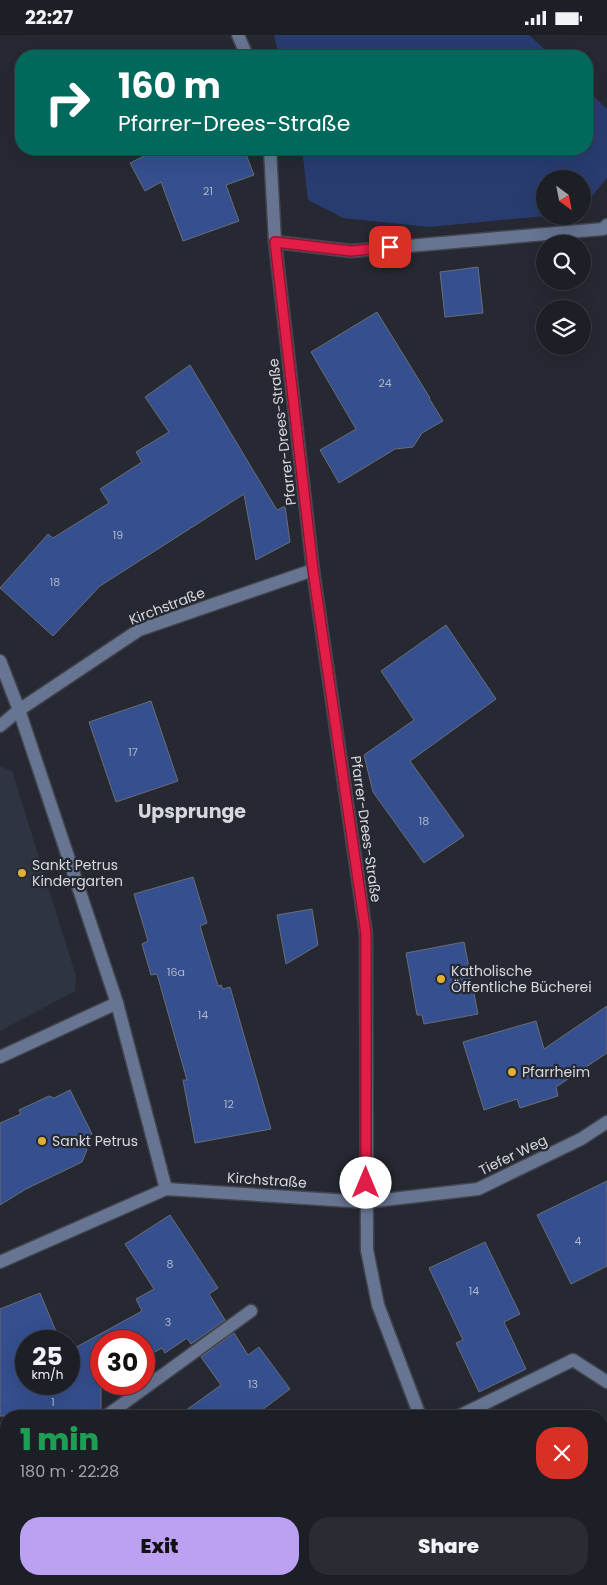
<!DOCTYPE html>
<meta charset="utf-8">
<style>
body{margin:0;font-family:Poppins,sans-serif;background:#292c32;color:#f1f3f6;height:100vh;display:flex;flex-direction:column;font-size:19px;white-space:nowrap}
*{box-sizing:border-box;margin:0}
p{font-size:16px;color:#a0a2a7}
.icon{flex:none;width:28px;height:28px;fill:none;stroke:currentColor;stroke-width:2;stroke-linecap:round;stroke-linejoin:round}
.map{position:relative;flex:1;overflow:hidden}
.sheet{position:absolute;left:0px;top:1375px;width:608px;height:175px;display:flex;flex-direction:column;background:#1c1f26;border-radius:20px 20px 0 0;box-shadow:0 5px 20px #0002,0 0 0 1px #3a3d43}
.sheet>*{flex:none}
.hud{position:absolute;left:15px;top:15px;width:578px;height:105px;border-radius:20px;box-shadow:0 5px 20px #0002,0 0 0 1px #3a3d43;background:#00695c;color:#fff;overflow:hidden}
.needle{width:32px;rotate:148deg}
.fabs{position:absolute;left:536px;top:135px;display:grid;gap:10px}
.fabs a{display:grid;place-items:center;width:55px;height:55px;border-radius:50%;background:#1c1f26;box-shadow:0 5px 20px #0002,0 0 0 1px #3a3d43;font-size:25px}
.speed{position:absolute;left:15px;top:1295px;display:flex;gap:10px;font-size:25px;font-weight:700;text-align:center}
.speed>*{display:grid;place-content:center;width:65px;height:65px;border-radius:50%;background:#1c1f26;box-shadow:0 5px 20px #0002,0 0 0 1px #3a3d43;line-height:1}
.speed small{font-size:12px;font-weight:400}
.speed .limit{border:8px solid #d22;background:#fff;color:#111}
.pin{position:absolute;display:grid;place-items:center;width:42px;height:42px;color:#fff;margin:-21px;border-radius:10px;box-shadow:0 2px 8px #0006}
.me{position:absolute;width:55px;margin:-28px;rotate:0deg;stroke-linejoin:round;filter:drop-shadow(0 0 4px #0008)}
.turn{display:flex;align-items:center;gap:18px;height:105px;padding:0 20px;font-size:22px}
.turn .icon{width:65px;height:65px;stroke-width:2.5}
.turn b{display:block;font-size:35px;line-height:42px}
.round{display:grid;place-items:center;flex:none;width:52px;height:52px;border-radius:20px;background:#292c32}
.headline{display:flex;align-items:center;justify-content:space-between;height:85px;padding:0 20px}
h1{font-size:30px;font-weight:800;line-height:38px;color:#1e9e55}
.cta{display:flex;gap:10px;margin-top:auto;padding:10px 20px}
.cta a{flex:1;height:58px;border-radius:20px;background:#bca0f2;color:#111;font-size:20px;font-weight:800;line-height:58px;text-align:center}
.cta a+a{background:#292c32;color:#f1f3f6}
.status{display:flex;justify-content:space-between;align-items:center;height:35px;padding:0 25px;background:#1c1f26;direction:ltr}
.status svg{height:14px;fill:currentColor}
.map>svg:first-child{display:block}
</style>
<div class="status"><b>22:27</b><svg viewBox="0 0 49 12"><path d="M0 12V9h3v3zM5 12V6h3v6zM10 12V3h3v9zM15 12V0h3v12zM26 1h20v11H26zM47 4h2v5h-2z"/></svg></div>
<div class="map">
<svg width="607" height="1550" viewBox="0 0 607 1550">
<rect width="100%" height="100%" fill="#262932"/>
<polygon fill="#2e3442" points="0,731 12,736 76,941 75,956 0,996"/>
<g fill="#283c70">
<polygon points="274,0 529,0 552,21 279,21"/>
<polygon points="586,54 607,74 607,143 583,172 582,144 545,144 545,181 429,192 343,183 308,165 302,114 586,114"/>
</g>
<g fill="#354f8f" stroke="#696d77">
<polygon points="149,114 244,114 254,140 226,150 239,186 183,206 161,147 145,156 130,128 150,118"/>
<polygon points="478,232 483,278 445,282 440,237"/>
<polygon points="377,277 430,363 429,363 443,386 422,398 413,412 395,414 339,448 320,415 356,394 311,317"/>
<polygon points="190,330 277,475 285,471 290,507 256,525 244,459 100,551 53,601 0,553 48,499 53,503 109,468 100,454 142,427 136,417 169,397 145,362"/>
<polygon points="446,590 496,664 410,726 464,801 424,828 373,757 364,720 414,685 381,636"/>
<polygon points="151,666 178,746 116,767 89,687"/>
<polygon points="193,842 207,888 200,891 218,951 221,950 223,954 230,952 271,1094 195,1108 183,1045 187,1045 157,939 151,940 142,909 148,906 134,859"/>
<polygon points="312,874 318,910 286,929 277,880"/>
<polygon points="464,907 478,979 424,989 422,980 417,980 406,918"/>
<polygon points="607,971 607,1018 556,1052 558,1061 520,1073 517,1064 484,1075 463,1007 536,986 544,1014"/>
<polygon points="70,1055 92,1099 82,1103 87,1115 82,1127 26,1154 0,1170 0,1088 21,1079 19,1075 49,1061 54,1063"/>
<polygon points="607,1146 607,1231 571,1249 537,1180"/>
<polygon points="170,1180 218,1253 209,1259 225,1285 191,1309 187,1303 165,1318 162,1313 144,1323 144,1306 101,1306 101,1374 98,1381 0,1381 0,1274 40,1258 60,1306 26,1306 26,1349 69,1349 69,1311 71,1315 142,1276 136,1264 154,1254 125,1209"/>
<polygon points="485,1207 520,1279 504,1287 526,1334 479,1357 456,1308 463,1305 429,1233"/>
<polygon points="234,1298 248,1320 259,1312 290,1354 254,1381 178,1381 221,1350 201,1322"/>
</g>
<g fill="none" stroke-linecap="round" stroke-linejoin="round">
<defs>
<g id="minor">
<polyline points="238,0 247,21"/>
<polyline points="270,114 275,207 313,535 366,899 367,1215 378,1270 420,1381"/>
<polyline points="275,207 351,216 603,194 607,190"/>
<polyline points="0,626 19,675 117,968 166,1154"/>
<polyline points="0,691 19,675 139,595 313,535"/>
<polyline points="0,1022 117,968"/>
<polyline points="0,1227 166,1154 366,1167 478,1154 581,1104 607,1087"/>
<polyline points="106,1381 251,1276"/>
<polyline points="459,1381 573,1325 607,1347"/>
<polyline points="0,1459 6,1454"/>
<polyline points="482,1544 485,1550"/>
</g>
</defs>
<use href="#minor" stroke="#42454e" stroke-width="15"/>
<use href="#minor" stroke="#677593" stroke-width="12"/>
</g>
<g fill="none" stroke-linecap="round" stroke-linejoin="round">
<defs>
<polyline id="route" points="366,1148 366,899 313,535 275,207 351,216 390,212"/>
</defs>
<use href="#route" stroke="#92132f" stroke-width="12"/>
<use href="#route" stroke="#e11d48" stroke-width="9"/>
</g>
<g fill="#e1af34" stroke="#262932" stroke-width="2">
<circle cx="22" cy="838" r="5"/>
<circle cx="441" cy="944" r="5"/>
<circle cx="512" cy="1037" r="5"/>
<circle cx="42" cy="1106" r="5"/>
</g>
<g text-anchor="middle" dominant-baseline="central" stroke-width="4.5" stroke-linejoin="round" paint-order="stroke">
<g font-size="11" fill="#aeb6ca">
<text x="208" y="156">21</text>
<text x="385" y="348">24</text>
<text x="118" y="500">19</text>
<text x="55" y="547">18</text>
<text x="133" y="717">17</text>
<text x="424" y="786">18</text>
<text x="176" y="937">16a</text>
<text x="203" y="980">14</text>
<text x="229" y="1069">12</text>
<text x="578" y="1206">4</text>
<text x="170" y="1229">8</text>
<text x="474" y="1256">14</text>
<text x="168" y="1287">3</text>
<text x="253" y="1349">13</text>
<text x="53" y="1367">1</text>
</g>
<g font-size="14" fill="#d6d8de" stroke="#262932">
<text transform="translate(282 397) rotate(-97)">Pfarrer-Drees-Straße</text>
<text transform="translate(167 571) rotate(-21)">Kirchstraße</text>
<text transform="translate(366 794) rotate(82)">Pfarrer-Drees-Straße</text>
<text transform="translate(513 1120) rotate(-26)">Tiefer Weg</text>
<text transform="translate(267 1145) rotate(4)">Kirchstraße</text>
</g>
<g font-size="14" fill="#d6d8de" stroke="#262932" text-anchor="start">
<text x="32" y="830">Sankt Petrus<tspan x="32" dy="16">Kindergarten</tspan></text>
<text x="451" y="936">Katholische<tspan x="451" dy="16">Öffentliche Bücherei</tspan></text>
<text x="522" y="1037">Pfarrheim</text>
<text x="52" y="1106">Sankt Petrus</text>
</g>
<g font-size="19" font-weight="bold" fill="#d6d8de" stroke="#262932">
<text x="192" y="776">Upsprunge</text>
</g>
</g>
</svg>
<div class="fabs">
<a><svg class="needle" viewBox="-14 -14 28 28"><path d="M0-13l5 13h-10z" fill="#e53935"/><path d="M0 13l5-13h-10z" fill="#a0a2a7"/></svg></a>
<a><svg class="icon" aria-label="search" viewBox="0 0 24 24"><circle cx="10" cy="10" r="6"/><path d="M15 15l6 6"/></svg></a>
<a><svg class="icon" aria-label="layers" viewBox="0 0 24 24"><path d="M12 4l9 5-9 5-9-5zM3 14l9 5 9-5"/></svg></a>
</div>
<div class="speed"><div>25<small>km/h</small></div><div class="limit">30</div></div>
<div class="pin" style="left:390px;top:212px;background:#d93025"><svg class="icon" aria-label="arrive" viewBox="0 0 24 24"><path d="M6 21V4h12l-3 4 3 4H6"/></svg></div>
<svg class="me" style="left:366px;top:1148px" viewBox="-20 -20 40 40"><circle r="19" fill="#fff"/><path d="M0-13L10 11 0 6-10 11z" fill="#e11d48"/></svg>
<div class="hud">
<div class="turn"><svg class="icon" aria-label="right" viewBox="0 0 24 24"><path d="M7 20v-9h11M14 6l5 5-5 5"/></svg><div><b>160 m</b>Pfarrer-Drees-Straße</div></div>
</div>
<section class="sheet">
<div class="headline"><div><h1>1 min</h1><p>180 m · 22:28</p></div><a class="round" style="background:#d93025;color:#fff"><svg class="icon" aria-label="close" viewBox="0 0 24 24"><path d="M6 6l12 12M18 6L6 18"/></svg></a></div>
<div class="cta"><a>Exit</a><a>Share</a></div>
</section>
</div>
